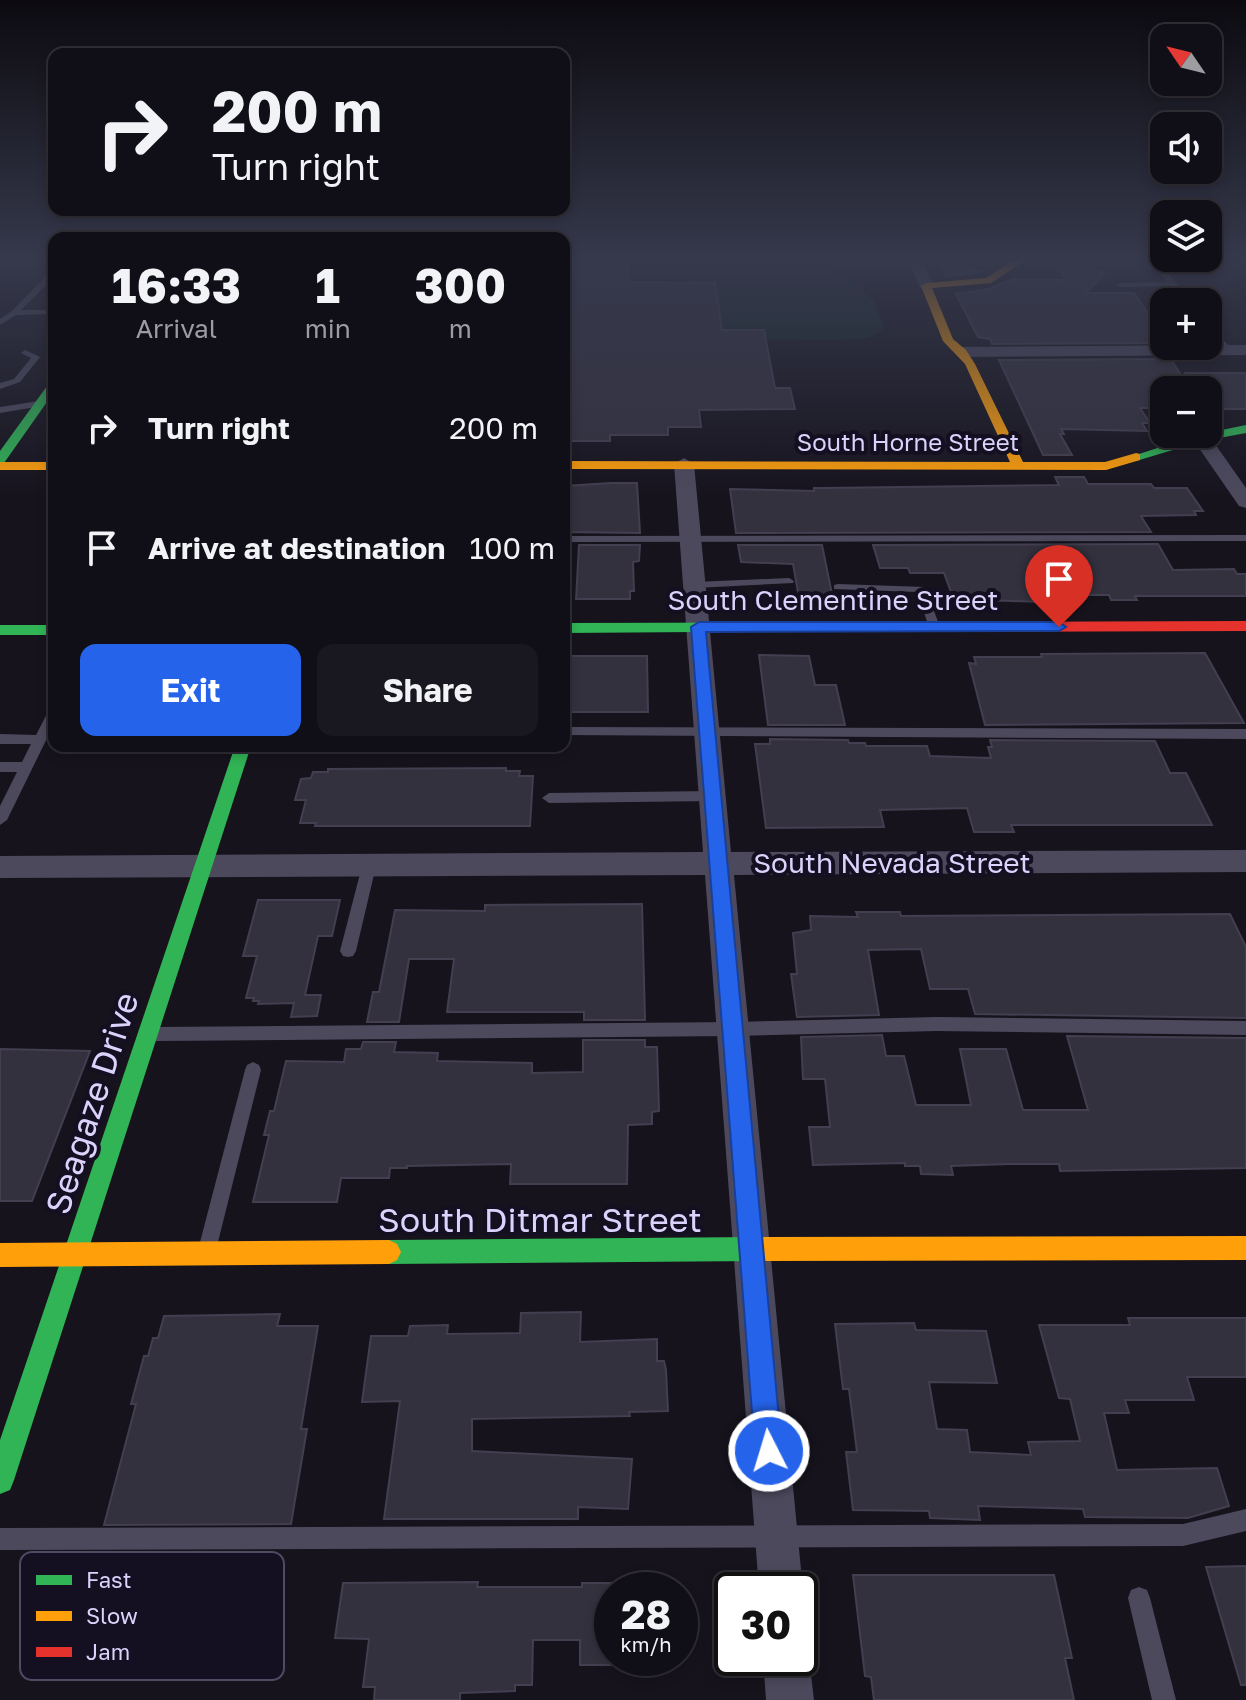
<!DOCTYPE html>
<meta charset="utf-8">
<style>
body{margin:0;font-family:"Golos Text",sans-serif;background:#19171f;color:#f1f3f6;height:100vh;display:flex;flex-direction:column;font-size:30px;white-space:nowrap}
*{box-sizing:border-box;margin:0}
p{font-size:26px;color:#9c9ca1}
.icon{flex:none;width:44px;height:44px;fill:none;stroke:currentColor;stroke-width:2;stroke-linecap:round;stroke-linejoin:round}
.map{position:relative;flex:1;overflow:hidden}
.panel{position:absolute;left:48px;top:232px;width:522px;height:520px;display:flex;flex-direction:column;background:#100e16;border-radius:16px;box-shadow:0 4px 12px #0003,0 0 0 2px #302e35}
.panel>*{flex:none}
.banner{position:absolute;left:48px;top:48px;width:522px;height:168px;border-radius:16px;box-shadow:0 4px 12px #0003,0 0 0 2px #302e35;background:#100e16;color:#f1f3f6;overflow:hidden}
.needle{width:52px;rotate:305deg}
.controls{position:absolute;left:1150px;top:24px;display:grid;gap:16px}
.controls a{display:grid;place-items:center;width:72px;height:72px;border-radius:16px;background:#100e16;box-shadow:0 4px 12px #0003,0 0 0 2px #302e35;font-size:40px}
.speed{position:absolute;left:594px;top:1572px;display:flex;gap:16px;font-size:40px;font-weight:700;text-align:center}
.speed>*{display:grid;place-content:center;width:104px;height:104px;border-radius:50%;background:#100e16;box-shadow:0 4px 12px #0003,0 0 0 2px #302e35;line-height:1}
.speed small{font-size:20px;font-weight:400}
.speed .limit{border:4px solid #111;border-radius:12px;background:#fff;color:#111}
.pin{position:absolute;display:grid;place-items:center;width:68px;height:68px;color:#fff;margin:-82px -34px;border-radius:50% 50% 50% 0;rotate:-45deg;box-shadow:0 0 8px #0007}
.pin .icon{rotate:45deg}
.me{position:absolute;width:88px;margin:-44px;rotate:355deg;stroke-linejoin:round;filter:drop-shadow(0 0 6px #0008)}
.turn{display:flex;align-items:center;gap:28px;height:168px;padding:0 32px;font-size:36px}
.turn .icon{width:104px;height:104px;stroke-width:2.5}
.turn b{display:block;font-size:56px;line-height:68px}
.eta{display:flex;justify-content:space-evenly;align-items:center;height:136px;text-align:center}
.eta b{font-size:48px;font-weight:700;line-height:56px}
.cta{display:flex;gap:16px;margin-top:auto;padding:16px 32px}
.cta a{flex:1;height:92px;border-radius:16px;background:#2563eb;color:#fff;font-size:32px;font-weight:700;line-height:92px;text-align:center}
.cta a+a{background:#19171f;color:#f1f3f6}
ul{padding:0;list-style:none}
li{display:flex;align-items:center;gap:24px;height:120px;padding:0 32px}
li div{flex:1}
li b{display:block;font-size:30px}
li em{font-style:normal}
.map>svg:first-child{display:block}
</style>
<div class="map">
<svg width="1246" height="1700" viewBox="0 0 1246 1700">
<rect width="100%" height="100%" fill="#16131d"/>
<polygon fill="#132728" points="633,260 854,260 824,268 848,278 874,301 884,329 868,338 834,340 697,339 687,275 634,278"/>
<g fill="#34313f" stroke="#433e50" stroke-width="2">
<polygon points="564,260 628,260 628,282 715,283 722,330 764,330 775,388 790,388 795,409 699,410 701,427 668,427 668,435 610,435 610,441 564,441"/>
<polygon points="938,260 983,272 946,276"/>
<polygon points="1053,260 1097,260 1089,269 1105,273 1086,293 1134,293 1164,337 1164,343 992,344 990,339 978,337 956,294 989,289 1013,279 1066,280"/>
<polygon points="1171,359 1190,390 1164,390 1164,408 1140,408 1150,423 1142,423 1147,431 1061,429 1064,434 1060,434 1072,455 1043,455 999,360"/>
<polygon points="1185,373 1246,373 1246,409 1216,409 1211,407 1208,402 1208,390 1198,390"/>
<polygon points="1055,477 1084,477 1088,484 1151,484 1154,488 1187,488 1203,511 1194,511 1196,515 1141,516 1151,532 736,533 730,489 814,491 814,488 825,488 1059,485"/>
<polygon points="611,483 637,483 640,533 564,532 564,486"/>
<polygon points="1158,544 1173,570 1234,569 1237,574 1246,574 1246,596 1135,596 1137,600 1111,600 1109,595 1038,595 1041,602 956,599 952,595 944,573 910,573 908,568 880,568 873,545"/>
<polygon points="579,545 640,545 639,561 633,562 634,591 630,591 630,599 576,599"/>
<polygon points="738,545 822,545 833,599 799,598 793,564 741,562"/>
<polygon points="1205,653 1244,723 985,725 969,663 976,664 974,657 1042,657 1041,654"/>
<polygon points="759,655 809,656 815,685 836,685 845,725 768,725"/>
<polygon points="564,656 647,656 648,712 564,712"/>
<polygon points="770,739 848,740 849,743 865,743 866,746 927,746 930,756 991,758 988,747 992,747 990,740 1155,741 1170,773 1186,773 1212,825 1011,825 1014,832 974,832 967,808 880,810 884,827 766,828 755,744 770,744"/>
<polygon points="506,768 506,771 520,771 519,776 533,776 530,826 315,826 316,823 300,823 306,800 295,800 301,779 311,778 313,772 328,772 328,769"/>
<polygon points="258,900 340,900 332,936 318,936 305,995 321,995 317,1016 291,1017 294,1003 258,1004 259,1001 253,1001 254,998 246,998 257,956 243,956"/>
<polygon points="642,904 645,1020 584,1020 584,1012 447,1012 454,959 409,959 399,1022 367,1022 373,992 379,992 395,910 485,911 485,905"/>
<polygon points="856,912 900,912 901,916 1230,914 1246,947 1246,1018 975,1014 968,989 930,989 921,949 868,950 879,1015 797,1017 791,974 797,974 793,933 811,930 810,916 858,917"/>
<polygon points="882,1035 886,1056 904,1056 916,1105 971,1105 960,1049 1006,1049 1023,1110 1088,1110 1067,1036 1246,1038 1246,1168 1060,1171 1059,1164 1009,1164 951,1166 953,1175 921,1174 920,1166 905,1166 905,1163 813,1165 809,1127 830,1127 825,1079 803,1079 801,1037"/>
<polygon points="583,1040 645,1040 645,1047 657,1047 659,1111 652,1112 652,1124 628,1125 627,1184 510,1184 511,1164 407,1166 407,1168 390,1168 389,1178 341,1178 337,1202 253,1202 269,1135 264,1135 270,1111 274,1111 286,1061 344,1062 346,1049 361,1049 363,1042 396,1042 394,1052 438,1053 437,1061 532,1063 532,1073 583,1072"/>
<polygon points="0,1049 90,1051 32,1201 0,1201"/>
<polygon points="581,1312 580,1342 657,1339 657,1361 664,1361 666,1370 668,1411 629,1412 630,1416 472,1419 472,1451 632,1459 628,1509 578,1507 578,1519 384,1519 400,1401 362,1402 371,1336 408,1336 410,1326 448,1325 447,1334 520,1333 521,1313"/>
<polygon points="280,1314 277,1326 318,1326 301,1429 307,1429 291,1524 104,1525 136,1404 131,1404 144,1356 148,1356 153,1338 158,1338 164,1316"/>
<polygon points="1128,1318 1246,1318 1246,1377 1187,1377 1194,1400 1125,1400 1129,1413 1104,1413 1117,1470 1217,1468 1229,1506 1188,1518 1085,1517 1083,1509 978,1506 980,1520 930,1518 929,1511 853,1510 846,1452 857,1452 849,1389 843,1389 835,1324 914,1323 916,1330 986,1331 997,1383 929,1382 937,1429 967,1430 970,1452 1031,1455 1028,1442 1080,1441 1070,1399 1059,1398 1039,1325 1130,1325"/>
<polygon points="1246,1566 1246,1685 1241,1685 1206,1567"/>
<polygon points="853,1575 1054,1575 1072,1658 1065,1658 1074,1700 874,1700 871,1677 865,1676"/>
<polygon points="478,1582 477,1587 582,1587 582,1583 612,1583 612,1665 580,1665 580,1640 533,1640 532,1685 515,1685 515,1691 460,1693 460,1700 374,1700 375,1687 363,1687 369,1639 335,1638 343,1583"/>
</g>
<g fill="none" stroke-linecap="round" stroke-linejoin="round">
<g fill="#4c495d" fill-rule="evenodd">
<polygon points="1155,261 1158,261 1192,302 1184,302 1171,286 1121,287 1117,285 1121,283 1167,282 1151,263"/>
<polygon points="51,271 54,271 54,277 21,310 54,310 54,314 16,315 0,325 0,319 12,311"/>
<polygon points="1208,324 1231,348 1231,352 1225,352 1208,331"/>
<polygon points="25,350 40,357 20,382 0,389 0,383 14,379 31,358 21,353"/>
<polygon points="39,401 42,402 42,406 0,413 0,407"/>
<polygon points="1246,535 1246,541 564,542 564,536"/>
<polygon points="789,578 794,581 793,583 695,588 690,585 695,582"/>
<polygon points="838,584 925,587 940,627 938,630 930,630 917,592 834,589 834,585"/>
<polygon points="54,707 54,724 7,820 0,825 0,806 17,772 0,772 0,762 22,762 31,744 0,744 0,734 36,735 50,708"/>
<polygon points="564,727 1246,729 1246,739 564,735"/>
<polygon points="714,791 721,796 714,801 549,803 542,798 549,793"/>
<polygon points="369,860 374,862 376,866 356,951 353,956 348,957 343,956 340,951 362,866 364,862"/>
<polygon points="937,1017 1246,1021 1246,1035 937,1031 734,1036 156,1041 150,1039 148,1034 150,1029 156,1027 734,1022"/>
<polygon points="253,1062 259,1065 261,1070 217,1246 215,1253 208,1255 201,1253 199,1246 245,1070 247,1065"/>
<polygon points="1246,1509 1246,1531 1183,1546 0,1550 0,1528 1183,1524"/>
<polygon points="1139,1587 1147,1590 1150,1598 1176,1700 1152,1700 1128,1598 1131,1590"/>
</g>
<g fill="#4c495d" fill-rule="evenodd">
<polygon points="908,260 922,260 934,286 931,289 921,289"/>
<polygon points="1246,345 1246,355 962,357 954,352 962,347"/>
<polygon points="1194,434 1208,434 1246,488 1246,508 1239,506 1192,438"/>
<polygon points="684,458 694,464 731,852 1246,850 1246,872 734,875 803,1590 800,1598 800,1590 759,1590 705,875 0,878 0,856 703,852 674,464"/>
<polygon points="800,1641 809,1658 814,1700 766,1700 763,1658 800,1658"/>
</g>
<g fill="#30b455" fill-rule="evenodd">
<polygon points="54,381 54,392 4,463 0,464 0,451 50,382"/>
<polygon points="1246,425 1246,433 1203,441 1136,461 1130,457 1197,435"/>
<polygon points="938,622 945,627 943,630 564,633 564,623"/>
<rect x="0" y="625" width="54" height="10"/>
<polygon points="235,746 251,746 14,1480 10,1490 0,1494 0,1440"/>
<polygon points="756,1237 764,1241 768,1249 764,1257 756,1261 389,1264 381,1260 377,1252 381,1244 389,1240"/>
</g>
<g fill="#ff9f0a" fill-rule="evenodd">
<polygon points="1014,260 1026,260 991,283 932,288 953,339 966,350 975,364 1023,462 1105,462 1136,453 1140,454 1140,460 1106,470 564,469 564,461 1010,462 965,364 943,341 921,286 926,283 986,278"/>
<rect x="0" y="462" width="54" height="8"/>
<polygon points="1246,1236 1246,1260 756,1261 748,1257 744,1249 748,1241 756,1237"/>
<polygon points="389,1240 397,1244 401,1252 397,1260 389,1264 0,1267 0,1243"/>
</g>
<polygon fill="#e5322d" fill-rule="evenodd" points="1246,621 1246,631 938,632 931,627 938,622"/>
</g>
<linearGradient id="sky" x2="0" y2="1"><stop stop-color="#0c0a10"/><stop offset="0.52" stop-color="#36394c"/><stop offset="1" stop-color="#36394c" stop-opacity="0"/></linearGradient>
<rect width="1246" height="498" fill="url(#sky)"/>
<polygon fill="#2563eb" stroke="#184099" stroke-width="2" points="699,622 1059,622 1066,627 1059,631 706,632 782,1451 778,1461 769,1465 759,1461 755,1451 691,627"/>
<g text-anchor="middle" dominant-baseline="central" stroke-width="8" stroke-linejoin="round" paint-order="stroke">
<g font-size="24" fill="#dbd3fb" stroke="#140f21">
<text x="908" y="441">South Horne Street</text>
</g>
<g font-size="28" fill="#dbd3fb" stroke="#140f21">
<text x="833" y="599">South Clementine Street</text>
<text x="892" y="862">South Nevada Street</text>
</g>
<g font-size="34" fill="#dbd3fb" stroke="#140f21">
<text transform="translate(91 1103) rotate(-72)">Seagaze Drive</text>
<text x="540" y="1219">South Ditmar Street</text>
</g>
</g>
<rect x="20" y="1552" width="264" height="128" rx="12" fill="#140f21" stroke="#504a62" stroke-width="2"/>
<rect x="36" y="1575" width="36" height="10" fill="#30b455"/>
<rect x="36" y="1611" width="36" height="10" fill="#ff9f0a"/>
<rect x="36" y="1647" width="36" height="10" fill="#e5322d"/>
<g font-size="22" fill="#dbd3fb">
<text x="86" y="1588">Fast</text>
<text x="86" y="1624">Slow</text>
<text x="86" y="1660">Jam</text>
</g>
</svg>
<div class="controls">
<a><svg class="needle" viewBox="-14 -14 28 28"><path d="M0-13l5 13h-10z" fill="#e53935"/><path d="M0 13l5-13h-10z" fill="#9c9ca1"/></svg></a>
<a><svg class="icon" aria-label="sound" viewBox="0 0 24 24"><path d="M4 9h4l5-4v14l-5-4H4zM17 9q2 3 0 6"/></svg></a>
<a><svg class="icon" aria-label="layers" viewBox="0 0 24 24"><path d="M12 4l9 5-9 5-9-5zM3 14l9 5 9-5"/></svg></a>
<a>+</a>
<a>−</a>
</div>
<div class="speed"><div>28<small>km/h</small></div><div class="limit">30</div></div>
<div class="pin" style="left:1059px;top:627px;background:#d93025"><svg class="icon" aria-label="arrive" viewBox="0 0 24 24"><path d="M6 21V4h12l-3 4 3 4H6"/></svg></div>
<svg class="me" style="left:769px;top:1451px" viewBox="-20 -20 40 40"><circle r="17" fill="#2563eb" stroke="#fff" stroke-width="3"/><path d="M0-11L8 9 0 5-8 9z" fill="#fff"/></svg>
<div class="banner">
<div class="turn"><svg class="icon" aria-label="right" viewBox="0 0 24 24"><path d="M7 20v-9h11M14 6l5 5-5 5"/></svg><div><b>200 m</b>Turn right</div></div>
</div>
<section class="panel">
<div class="eta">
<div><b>16:33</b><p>Arrival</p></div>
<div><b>1</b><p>min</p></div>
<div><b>300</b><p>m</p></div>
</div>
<ul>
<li><svg class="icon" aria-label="right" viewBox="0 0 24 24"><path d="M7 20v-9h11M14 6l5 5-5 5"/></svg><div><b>Turn right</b></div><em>200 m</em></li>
<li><svg class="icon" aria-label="arrive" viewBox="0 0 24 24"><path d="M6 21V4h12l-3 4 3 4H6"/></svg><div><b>Arrive at destination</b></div><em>100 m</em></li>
</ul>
<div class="cta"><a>Exit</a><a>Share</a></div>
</section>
</div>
